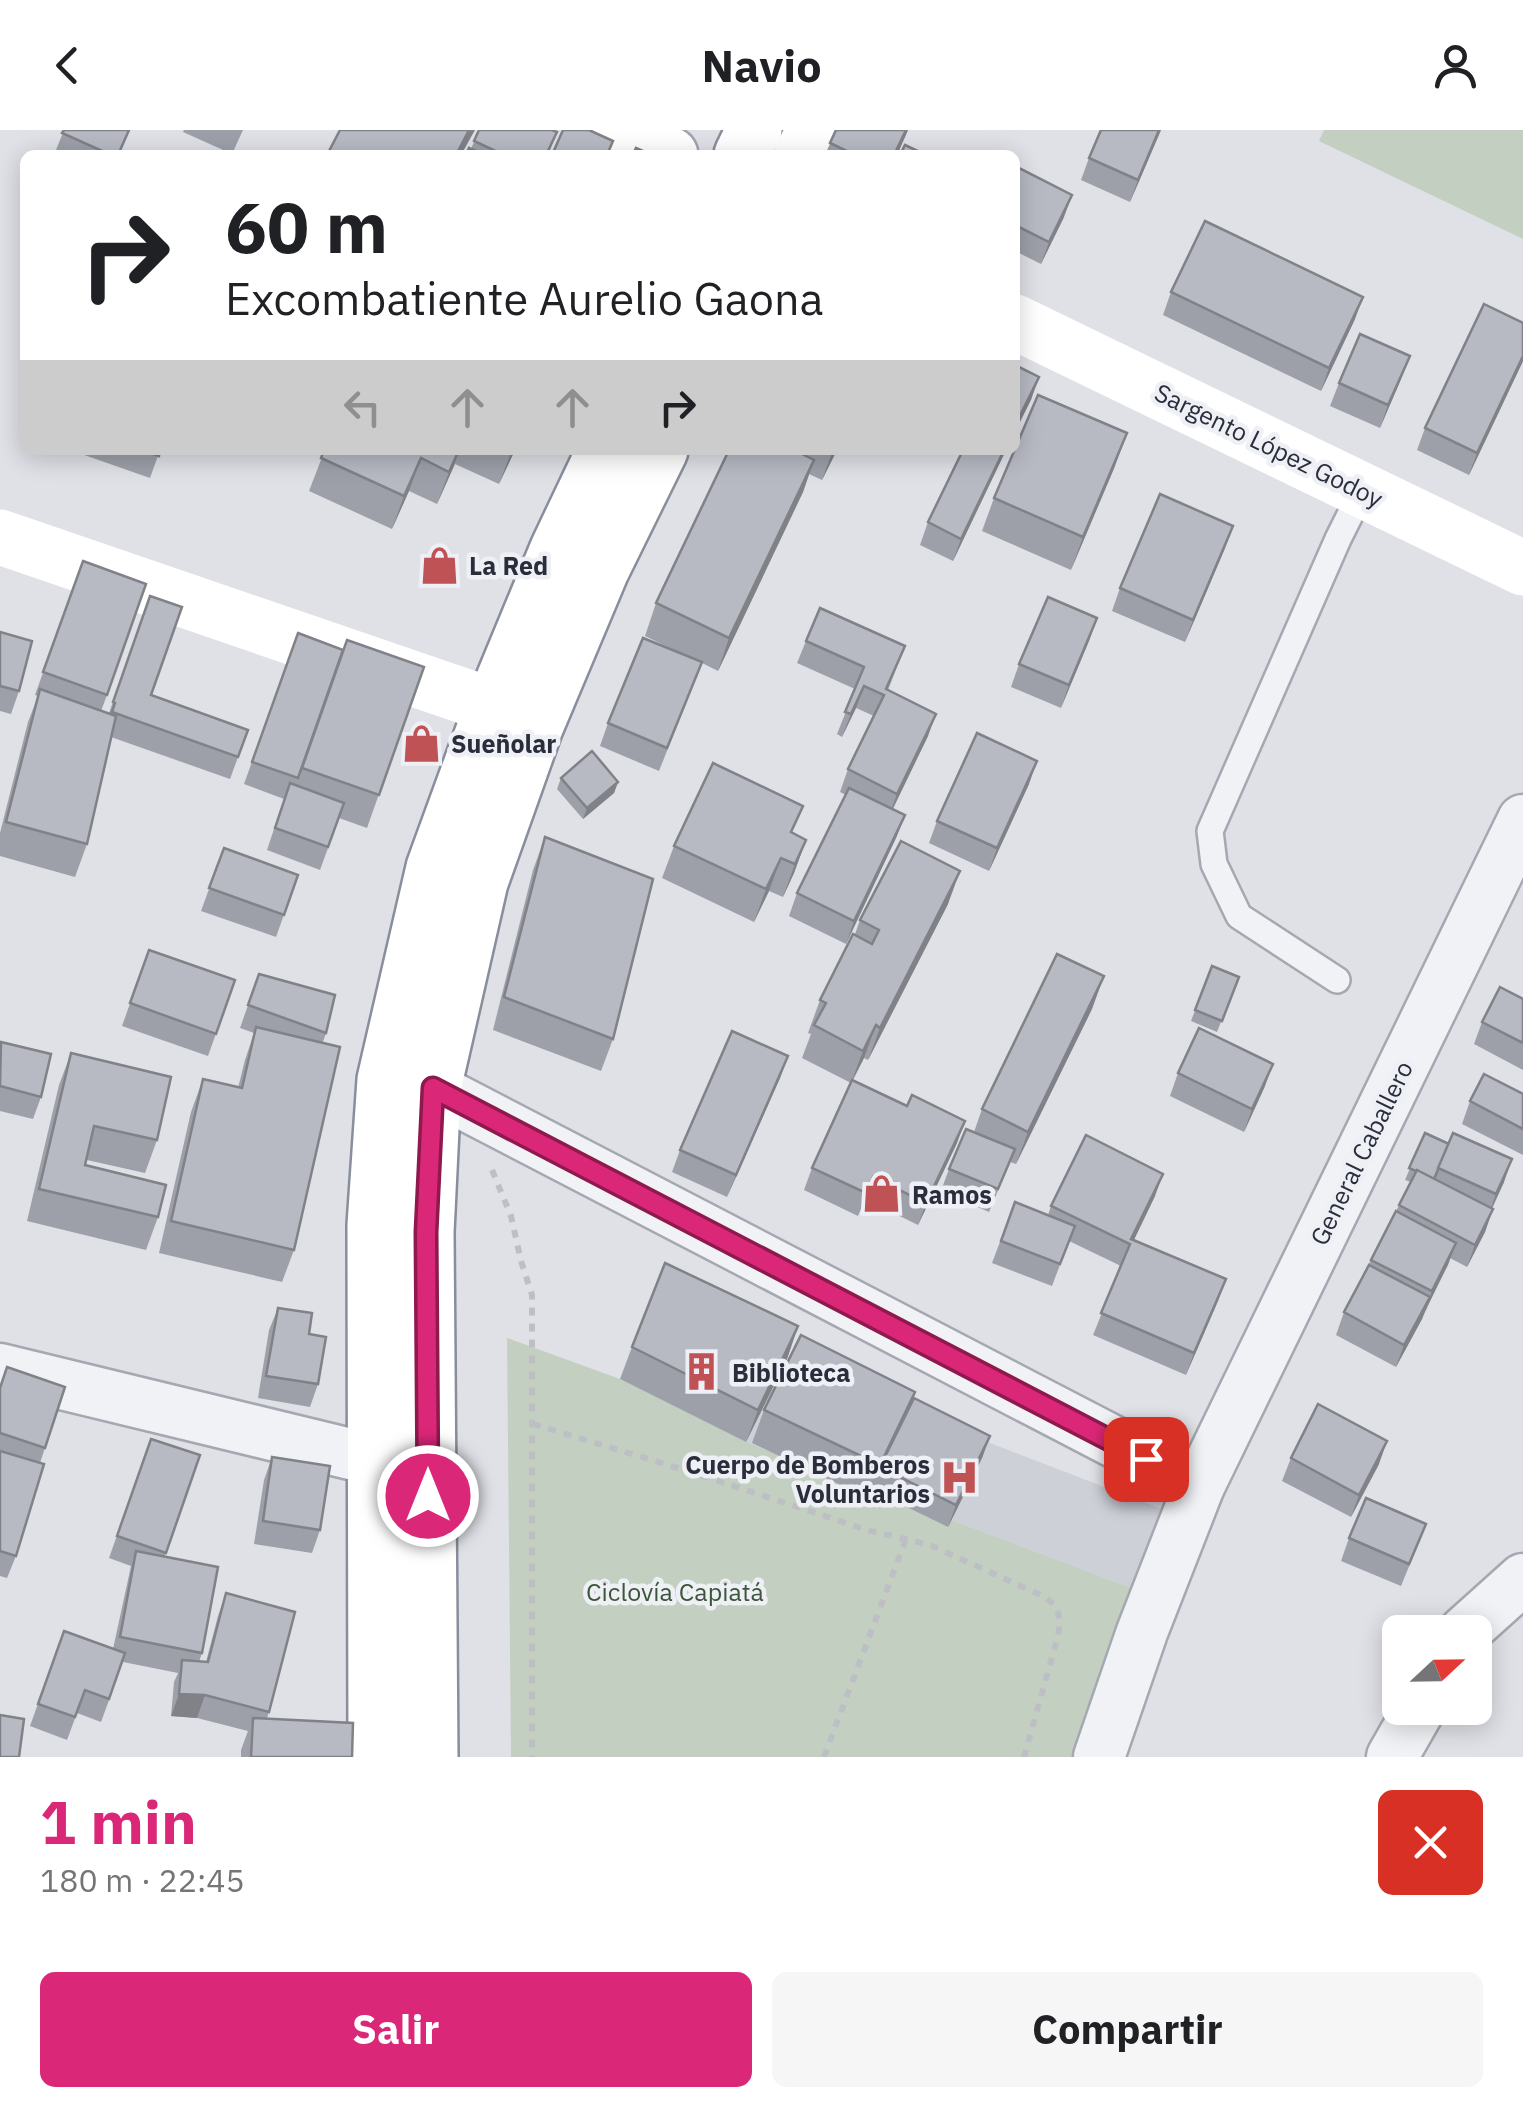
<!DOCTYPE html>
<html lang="es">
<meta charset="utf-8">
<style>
body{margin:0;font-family:"IBM Plex Sans",sans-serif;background:#f6f6f6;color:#202124;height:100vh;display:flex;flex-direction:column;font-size:38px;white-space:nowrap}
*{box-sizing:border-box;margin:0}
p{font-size:32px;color:#757577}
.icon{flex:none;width:55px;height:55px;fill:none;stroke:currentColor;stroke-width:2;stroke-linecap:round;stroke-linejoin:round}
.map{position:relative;height:1627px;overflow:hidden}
.panel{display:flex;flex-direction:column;background:#fff;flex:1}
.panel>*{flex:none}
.top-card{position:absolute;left:20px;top:20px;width:1000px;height:305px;border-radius:15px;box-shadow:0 5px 25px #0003;background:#fff;color:#202124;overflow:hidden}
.needle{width:65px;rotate:68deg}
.controls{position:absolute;left:1382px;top:1485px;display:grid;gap:20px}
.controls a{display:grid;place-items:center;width:110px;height:110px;border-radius:15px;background:#fff;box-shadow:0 5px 25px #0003;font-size:50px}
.pin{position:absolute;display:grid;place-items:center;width:85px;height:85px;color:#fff;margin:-42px;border-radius:20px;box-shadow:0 5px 15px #0006}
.me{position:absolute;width:110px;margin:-55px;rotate:0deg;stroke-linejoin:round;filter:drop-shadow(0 0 8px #0008)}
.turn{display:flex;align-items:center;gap:35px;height:210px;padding:0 40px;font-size:45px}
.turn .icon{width:130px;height:130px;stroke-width:2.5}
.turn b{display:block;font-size:70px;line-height:85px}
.lanes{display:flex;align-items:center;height:95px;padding:0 40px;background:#0003;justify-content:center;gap:50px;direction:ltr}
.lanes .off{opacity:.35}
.round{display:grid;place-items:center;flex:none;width:105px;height:105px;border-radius:15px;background:#f6f6f6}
.overview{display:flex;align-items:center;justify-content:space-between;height:170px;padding:0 40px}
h1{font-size:60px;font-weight:700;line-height:75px;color:#db2777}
.cta{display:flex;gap:20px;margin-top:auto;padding:20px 40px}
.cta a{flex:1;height:115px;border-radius:15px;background:#db2777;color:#fff;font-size:40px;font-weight:700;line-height:115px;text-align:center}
.cta a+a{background:#f6f6f6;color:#202124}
header{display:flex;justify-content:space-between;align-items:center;height:130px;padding:0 40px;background:#fff;font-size:45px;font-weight:700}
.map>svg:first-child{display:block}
</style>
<header><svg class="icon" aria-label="back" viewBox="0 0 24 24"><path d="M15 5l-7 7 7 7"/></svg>Navio<svg class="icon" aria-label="person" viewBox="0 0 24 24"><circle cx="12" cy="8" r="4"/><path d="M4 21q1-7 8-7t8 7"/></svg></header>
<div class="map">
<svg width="1523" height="1627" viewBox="0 0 1523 1627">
<rect width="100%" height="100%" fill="#dfe1e7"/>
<polygon fill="#ced0d8" points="784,1234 1172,1383 1142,1462 746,1312"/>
<g fill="#c3d0c1">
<polygon points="1324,0 1523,0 1523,109 1319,11"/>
<polygon points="507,1208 620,1249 746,1312 1142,1462 1094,1627 511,1627"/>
</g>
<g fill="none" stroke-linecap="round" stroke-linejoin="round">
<defs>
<polyline id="lane" points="1337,850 1239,786 1214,734 1210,701 1338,409 1362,361"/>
<g id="street">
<polyline points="433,958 1199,1356"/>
<polyline points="0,1239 375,1330"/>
<polyline points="1464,1502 1523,1449"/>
<polyline points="1099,1627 1142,1502 1199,1356 1523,690"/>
<polyline points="1392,1627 1420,1578"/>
</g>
<polyline id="primary" points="620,0 670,25"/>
<g id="highway">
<polyline points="742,25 754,0"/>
<polyline points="802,25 814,0"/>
<polyline points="376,1627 375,1095 385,950 434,738 493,576 558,419 605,320"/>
<polyline points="430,1627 426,1102 433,958 480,752 535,597 601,440 660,320"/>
</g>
</defs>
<use href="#lane" stroke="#a5a8b0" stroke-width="30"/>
<use href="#street" stroke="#a5a8b0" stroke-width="55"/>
<use href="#primary" stroke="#a0a5b1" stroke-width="60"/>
<use href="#highway" stroke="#888e9c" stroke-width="60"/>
<g stroke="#bdbfc5" stroke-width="6" stroke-dasharray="8 8" stroke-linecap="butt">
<polyline points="492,1040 511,1086 521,1131 532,1165 532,1627"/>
<path d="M533,1294l155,47 179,59 63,15 113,51c17,11 18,20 15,40l-34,121"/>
<polyline points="824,1627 906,1409"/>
</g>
<use href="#lane" stroke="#f1f2f5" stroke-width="25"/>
<use href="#street" stroke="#f1f2f5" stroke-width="50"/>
<g stroke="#fff" stroke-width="55">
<polyline points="1015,192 1523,438"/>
<polyline points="0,407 493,576"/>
</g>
<use href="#primary" stroke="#fff" stroke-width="55"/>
<use href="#highway" stroke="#fff" stroke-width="55"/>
</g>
<g fill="#9da0a8">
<polygon points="64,0 119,25 54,25"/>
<polygon points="184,0 243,0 232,24 183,2"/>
<polygon points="479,0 557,2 548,25 466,25 471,19"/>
<polygon points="836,0 908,0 897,25 825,25"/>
<polygon points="1161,0 1130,72 1081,50 1089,28"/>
<polygon points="1015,36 1064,87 1041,134 1015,121"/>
<polygon points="1171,162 1355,189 1321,261 1163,185"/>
<polygon points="1523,193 1523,231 1469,345 1417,320 1425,298"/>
<polygon points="1401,249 1380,298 1330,276 1339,253"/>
<polygon points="70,320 160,320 150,348"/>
<polygon points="320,320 515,320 499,354 455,334 437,374 409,361 392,399 309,361 324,322"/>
<polygon points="729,320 837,320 822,350 809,344 803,362 718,541 702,533 659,641 600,616 608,593 686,526 645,506 656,473"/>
<polygon points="1006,320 953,431 920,415 928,392"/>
<polygon points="1115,336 1071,440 982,401 994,368"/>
<polygon points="1225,418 1185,512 1112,481 1120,458"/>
<polygon points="83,431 107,565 101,581 109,583 150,466 151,565 248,600 230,649 111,607 87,714 75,747 0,726 0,703 28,592 38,566 35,565"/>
<polygon points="1097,488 1061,578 1011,557 1019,534"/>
<polygon points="0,502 19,561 11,584 0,581"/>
<polygon points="298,503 343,520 424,537 367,698 339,688 320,740 267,720 284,669 244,654"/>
<polygon points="806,511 905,516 888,560 928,606 893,679 905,685 896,708 846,814 789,786 797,763 846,665 840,662 848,639 874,586 856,578 842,607 837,604 855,559 797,533"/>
<polygon points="561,648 618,652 614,663 583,689 557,659"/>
<polygon points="1029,654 989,741 929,713 937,691"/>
<polygon points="793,703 806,710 794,743 783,767 769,761 754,792 662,748 674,716"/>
<polygon points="545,707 613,909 601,941 493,900 533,740"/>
<polygon points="224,718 298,745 276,807 201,781"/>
<polygon points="948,774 868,930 864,928 853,950 957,1013 918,1095 865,1069 858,1086 804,1060 812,1038 851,953 802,928 811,904 808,903 820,870 855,804 860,790"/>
<polygon points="149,820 235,850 208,926 122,896"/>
<polygon points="1212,836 1239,847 1217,902 1191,891"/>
<polygon points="259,844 326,903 323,912 294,1120 282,1152 159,1123 191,982 203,949 238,958 245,930 254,903 240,898"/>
<polygon points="1523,869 1523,940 1474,914 1482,892"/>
<polygon points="1092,879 1016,1034 1010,1032 989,1082 941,1061 949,1039 974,1002 982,979"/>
<polygon points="0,916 41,967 33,989 0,981"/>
<polygon points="71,923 157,1010 145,1043 87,1030 85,1035 158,1087 146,1120 27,1091 59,955"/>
<polygon points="788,926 780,948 727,1067 672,1042 680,1020"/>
<polygon points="1178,943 1265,956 1244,1002 1170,966"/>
<polygon points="1523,964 1523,1025 1462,994 1470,971"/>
<polygon points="1425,1003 1504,1052 1492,1079 1485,1102 1467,1137 1450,1128 1422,1189 1396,1237 1336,1205 1344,1182 1411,1052 1405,1050"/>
<polygon points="1155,1066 1134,1110 1226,1149 1186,1245 1093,1205 1121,1136 1069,1111 1052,1156 992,1133 1015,1072 1048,1085 1051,1076"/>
<polygon points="278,1178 309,1204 318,1254 310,1277 258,1268 269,1200"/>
<polygon points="798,1196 787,1229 746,1312 620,1249 632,1217"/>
<polygon points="0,1256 65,1257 40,1333 16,1426 7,1448 0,1446"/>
<polygon points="912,1272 990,1306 982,1328 948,1397 872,1360 868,1368 752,1313 764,1280"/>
<polygon points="151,1309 200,1325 165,1426 202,1523 199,1532 206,1532 218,1486 226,1463 269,1582 267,1588 352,1627 241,1627 241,1620 248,1601 197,1588 171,1586 174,1552 178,1543 123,1532 101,1592 77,1583 67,1610 30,1596 64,1501 113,1519 131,1436 109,1428"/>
<polygon points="272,1327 320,1400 312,1423 254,1414 264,1350"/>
<polygon points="1291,1328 1379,1334 1351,1387 1282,1351"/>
<polygon points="1349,1408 1417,1417 1401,1456 1341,1431"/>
</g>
<g fill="#808288">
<polygon points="469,0 475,0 461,25 456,25"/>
<polygon points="906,0 908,0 897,25 894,25"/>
<polygon points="1159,0 1161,0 1130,72 1138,50"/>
<polygon points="1072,65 1064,87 1041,134 1049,112"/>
<polygon points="1363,167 1355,189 1321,261 1329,238"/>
<polygon points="1410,226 1401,249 1380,298 1388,275"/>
<polygon points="1523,226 1523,231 1469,345 1477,323"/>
<polygon points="1039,247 1031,270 1015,302 1015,296"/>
<polygon points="1127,303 1115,336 1071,440 1083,407"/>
<polygon points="459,320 453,338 437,374 449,342"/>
<polygon points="512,320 515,320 499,354"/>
<polygon points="833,320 837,320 822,350"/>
<polygon points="1004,320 1006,320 953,431 961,409"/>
<polygon points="421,328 409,361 392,399 404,366"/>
<polygon points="814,330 803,362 718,541 729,508"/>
<polygon points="1233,396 1225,418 1185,512 1193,490"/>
<polygon points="1097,488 1089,511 1061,578 1069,555"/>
<polygon points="864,556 856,578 842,607 851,584"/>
<polygon points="936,584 928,606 889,686 897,664"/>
<polygon points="1037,631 1029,654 989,741 997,718"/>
<polygon points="618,652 614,663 583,689 587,678"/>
<polygon points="905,685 896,708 846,814 854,791"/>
<polygon points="806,710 794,743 783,767 795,734"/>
<polygon points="781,728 769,761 754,792 766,759"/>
<polygon points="960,741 948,774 868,930 880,898"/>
<polygon points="1104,846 1092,879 1016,1034 1028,1002"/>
<polygon points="876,895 864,928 851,953 863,921"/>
<polygon points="788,926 780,948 727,1067 736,1045"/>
<polygon points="1273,934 1265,956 1244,1002 1252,979"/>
<polygon points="965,991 957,1013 918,1095 926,1073"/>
<polygon points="1512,1029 1504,1052 1488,1086 1496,1064"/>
<polygon points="1163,1044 1155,1066 1126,1126 1131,1109"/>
<polygon points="1493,1079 1485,1102 1467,1137 1475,1115"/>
<polygon points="1456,1113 1448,1135 1424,1183 1432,1161"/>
<polygon points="1226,1149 1218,1171 1186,1245 1194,1223"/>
<polygon points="1430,1167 1422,1189 1396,1237 1404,1215"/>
<polygon points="798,1196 787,1229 746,1312 758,1280"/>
<polygon points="990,1306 982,1328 948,1397 956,1375"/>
<polygon points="1387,1311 1379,1334 1351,1387 1359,1365"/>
<polygon points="179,1564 205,1565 197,1588 171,1586"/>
</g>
<g fill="#b7bac3" stroke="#808288" stroke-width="2.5">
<polygon points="64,0 129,0 118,25 111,25 62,3"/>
<polygon points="340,0 469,0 456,25 331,25 328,23"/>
<polygon points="479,0 552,0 557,2 546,25 504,25 474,11"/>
<polygon points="563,0 589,0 613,11 607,25 552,25"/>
<polygon points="836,0 906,0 894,25 855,25 830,13"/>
<polygon points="1101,0 1159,0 1138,50 1089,28"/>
<polygon points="905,15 926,25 900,25"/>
<polygon points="469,18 485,25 466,25"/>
<polygon points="636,18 652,25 633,25"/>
<polygon points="1015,36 1072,65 1049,112 1015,95"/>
<polygon points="1205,91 1363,167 1329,238 1171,162"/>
<polygon points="1484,174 1523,193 1523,226 1477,323 1425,298"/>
<polygon points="1360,204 1410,226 1388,275 1339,253"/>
<polygon points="1015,235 1039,247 1015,296"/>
<polygon points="1038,265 1127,303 1083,407 994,368"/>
<polygon points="142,320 160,320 159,326"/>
<polygon points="324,320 459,320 449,342 421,328 404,366 321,328"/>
<polygon points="729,320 794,320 814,330 729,508 656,473"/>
<polygon points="963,320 1004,320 961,409 928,392"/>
<polygon points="1160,364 1233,396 1193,490 1120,458"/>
<polygon points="83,431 146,454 107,565 43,542"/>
<polygon points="150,466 182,477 151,565 248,600 238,627 112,582 115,573 113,572"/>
<polygon points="1048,467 1097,488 1069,555 1019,534"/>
<polygon points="820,478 905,516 886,559 936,584 897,664 848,639 884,565 864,556 851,584 845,582 864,537 806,511"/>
<polygon points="0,502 32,511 19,561 0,556"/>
<polygon points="298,503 343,520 298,648 252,632"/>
<polygon points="643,508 702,532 667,618 608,593"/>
<polygon points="347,510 424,537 379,665 302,638"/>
<polygon points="40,559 116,586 87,714 6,692"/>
<polygon points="977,603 1037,631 997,718 937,691"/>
<polygon points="592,621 618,652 587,678 561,648"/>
<polygon points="713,633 803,676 791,702 806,710 795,734 781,728 766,759 674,716"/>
<polygon points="290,653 344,673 328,717 275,698"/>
<polygon points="849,658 905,685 854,791 797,763"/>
<polygon points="545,707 653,749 613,909 504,867"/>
<polygon points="901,711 960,741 880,898 876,895 863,921 814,895 826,873 820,870 853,804 872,814 879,800 860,790"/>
<polygon points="224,718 298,745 284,785 209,758"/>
<polygon points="149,820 235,850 216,904 130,873"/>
<polygon points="1057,824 1104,846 1028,1002 982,979"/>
<polygon points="1212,836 1239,847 1222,891 1195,880"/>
<polygon points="259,844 335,865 326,903 248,875"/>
<polygon points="1500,857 1523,869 1523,913 1482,892"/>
<polygon points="256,897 340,917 294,1120 171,1091 203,949 242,958"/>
<polygon points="1199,898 1273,934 1252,979 1178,943"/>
<polygon points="732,901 788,926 736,1045 680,1020"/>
<polygon points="1,912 51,924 41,967 0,956"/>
<polygon points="71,923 171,947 157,1010 94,996 85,1035 166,1055 158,1087 39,1059"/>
<polygon points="1484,944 1523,964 1523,999 1470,971"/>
<polygon points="852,950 907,976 912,965 965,991 926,1073 873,1047 866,1063 812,1038"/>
<polygon points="966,999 1015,1019 998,1059 949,1039"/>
<polygon points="1425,1003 1449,1014 1434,1049 1409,1038"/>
<polygon points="1453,1003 1512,1029 1496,1064 1438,1038"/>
<polygon points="1086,1005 1163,1044 1131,1109 1226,1149 1194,1223 1101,1183 1130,1114 1051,1076"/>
<polygon points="1417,1040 1493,1079 1475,1115 1399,1075"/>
<polygon points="1015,1072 1075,1096 1060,1134 1001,1111"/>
<polygon points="1396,1081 1456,1113 1432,1161 1371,1130"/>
<polygon points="665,1133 798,1196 758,1280 632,1217"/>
<polygon points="1369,1135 1430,1167 1404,1215 1344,1182"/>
<polygon points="278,1178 312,1183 309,1204 326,1207 318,1254 266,1246"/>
<polygon points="801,1205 915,1262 880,1335 764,1280"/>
<polygon points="7,1237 65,1257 45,1318 0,1303 0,1258"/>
<polygon points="914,1268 990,1306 956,1375 880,1337"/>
<polygon points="1318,1274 1387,1311 1359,1365 1291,1328"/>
<polygon points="151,1309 200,1325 166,1423 117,1406"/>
<polygon points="0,1321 44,1334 16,1426 0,1421"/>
<polygon points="272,1327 330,1336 320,1400 263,1391"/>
<polygon points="1366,1368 1426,1394 1409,1434 1349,1408"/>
<polygon points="136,1421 218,1437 202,1523 120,1507"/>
<polygon points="226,1463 295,1482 269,1582 205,1565 179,1564 182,1530 208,1532"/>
<polygon points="64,1501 125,1523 109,1569 85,1560 75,1587 38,1574"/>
<polygon points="0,1585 24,1589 19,1627 0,1627"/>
<polygon points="253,1588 353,1593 352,1627 251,1627"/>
</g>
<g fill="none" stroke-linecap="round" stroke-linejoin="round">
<defs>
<polyline id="route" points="428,1366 426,1102 433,958 1146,1329"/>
</defs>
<use href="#route" stroke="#8e194d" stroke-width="25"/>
<use href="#route" stroke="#db2777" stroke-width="18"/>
</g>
<defs>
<symbol id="shop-bare" viewBox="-9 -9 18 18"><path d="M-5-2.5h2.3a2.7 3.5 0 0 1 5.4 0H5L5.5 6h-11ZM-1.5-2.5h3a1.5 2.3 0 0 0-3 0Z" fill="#be5255" stroke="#eef0f5" stroke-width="2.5" paint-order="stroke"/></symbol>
<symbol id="building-bare" viewBox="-9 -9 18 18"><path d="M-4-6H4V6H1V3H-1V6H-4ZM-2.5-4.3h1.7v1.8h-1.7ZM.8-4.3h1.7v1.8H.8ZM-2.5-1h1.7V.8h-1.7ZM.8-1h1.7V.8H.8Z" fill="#be5255" stroke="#eef0f5" stroke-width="2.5" paint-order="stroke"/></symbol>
<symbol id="hospital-bare" viewBox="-9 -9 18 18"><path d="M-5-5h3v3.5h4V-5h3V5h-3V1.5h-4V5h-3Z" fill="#be5255" stroke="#eef0f5" stroke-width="2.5" paint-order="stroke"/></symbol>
</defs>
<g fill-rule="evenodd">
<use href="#shop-bare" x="412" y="408" width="55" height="55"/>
<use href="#shop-bare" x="394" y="586" width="55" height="55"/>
<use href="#shop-bare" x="854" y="1036" width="55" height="55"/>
<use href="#building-bare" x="674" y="1214" width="55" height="55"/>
<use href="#hospital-bare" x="932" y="1320" width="55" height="55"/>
</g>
<g text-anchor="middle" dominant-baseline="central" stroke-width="9" stroke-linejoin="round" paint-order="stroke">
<g font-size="25" fill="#2a2e3c" stroke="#eef0f5">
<text transform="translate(1269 315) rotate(26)">Sargento López Godoy</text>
<text transform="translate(1361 1023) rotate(-64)">General Caballero</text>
</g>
<g font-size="25" font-weight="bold" fill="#2a2e3c" stroke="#eef0f5" text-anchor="start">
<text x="469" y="435">La Red</text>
<text x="451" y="613">Sueñolar</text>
<text x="912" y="1064">Ramos</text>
<text x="732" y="1242">Biblioteca</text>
<text x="930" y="1334" text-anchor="end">Cuerpo de Bomberos<tspan x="930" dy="29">Voluntarios</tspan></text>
</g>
<g font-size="25" fill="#3b5639" stroke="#eef0f5">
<text x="675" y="1461">Ciclovía Capiatá</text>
</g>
</g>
</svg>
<div class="controls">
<a><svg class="needle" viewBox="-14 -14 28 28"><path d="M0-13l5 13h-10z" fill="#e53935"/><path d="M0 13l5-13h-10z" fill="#757577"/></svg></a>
</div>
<div class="pin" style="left:1146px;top:1329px;background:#d93025"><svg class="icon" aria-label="arrive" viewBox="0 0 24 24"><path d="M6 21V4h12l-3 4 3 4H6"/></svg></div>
<svg class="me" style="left:428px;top:1366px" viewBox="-20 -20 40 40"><circle r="17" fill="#db2777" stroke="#fff" stroke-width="3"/><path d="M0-11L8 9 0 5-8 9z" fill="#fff"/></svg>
<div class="top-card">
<div class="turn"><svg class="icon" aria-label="right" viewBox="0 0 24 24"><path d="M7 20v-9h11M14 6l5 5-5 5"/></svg><div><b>60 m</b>Excombatiente Aurelio Gaona</div></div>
<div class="lanes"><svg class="icon off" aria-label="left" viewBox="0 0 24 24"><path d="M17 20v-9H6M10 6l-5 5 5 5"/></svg><svg class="icon off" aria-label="ahead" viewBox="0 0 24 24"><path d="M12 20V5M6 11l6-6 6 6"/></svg><svg class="icon off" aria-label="ahead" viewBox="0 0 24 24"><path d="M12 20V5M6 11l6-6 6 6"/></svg><svg class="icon" aria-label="right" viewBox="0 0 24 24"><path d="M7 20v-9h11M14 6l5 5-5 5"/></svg></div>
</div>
</div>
<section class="panel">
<div class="overview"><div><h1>1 min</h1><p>180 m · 22:45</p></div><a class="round" style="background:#d93025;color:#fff"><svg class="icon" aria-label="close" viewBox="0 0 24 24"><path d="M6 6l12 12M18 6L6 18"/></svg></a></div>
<div class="cta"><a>Salir</a><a>Compartir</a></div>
</section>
